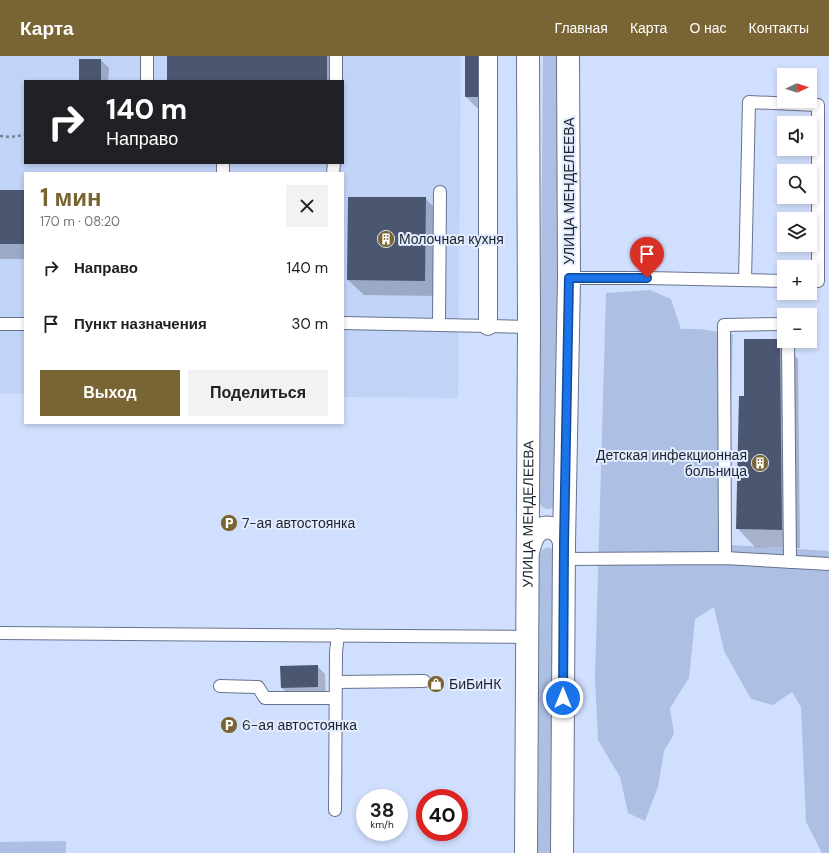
<!DOCTYPE html>
<html lang="ru">
<meta charset="utf-8">
<style>
body{margin:0;font-family:"DM Sans",sans-serif;background:#f2f2f2;color:#202124;height:100vh;display:flex;flex-direction:column;font-size:15px;white-space:nowrap}
*{box-sizing:border-box;margin:0}
p{font-size:13px;color:#757577}
.icon{flex:none;width:22px;height:22px;fill:none;stroke:currentColor;stroke-width:2;stroke-linecap:round;stroke-linejoin:round}
.map{position:relative;flex:1;overflow:hidden}
.sheet{position:absolute;left:24px;top:116px;width:320px;height:252px;display:flex;flex-direction:column;background:#fff;border-radius:0px;box-shadow:0 2px 6px #0003}
.sheet>*{flex:none}
.banner{position:absolute;left:24px;top:24px;width:320px;height:84px;border-radius:0px;box-shadow:0 2px 6px #0003;background:#202124;color:#fff;overflow:hidden}
.needle{width:26px;rotate:86deg}
.controls{position:absolute;left:777px;top:12px;display:grid;gap:8px}
.controls a{display:grid;place-items:center;width:40px;height:40px;border-radius:0px;background:#fff;box-shadow:0 2px 6px #0003;font-size:20px}
.speed{position:absolute;left:356px;top:733px;display:flex;gap:8px;font-size:20px;font-weight:700;text-align:center}
.speed>*{display:grid;place-content:center;width:52px;height:52px;border-radius:50%;background:#fff;box-shadow:0 2px 6px #0003;line-height:1}
.speed small{font-size:10px;font-weight:400}
.speed .limit{border:6px solid #d22;background:#fff;color:#111}
.pin{position:absolute;display:grid;place-items:center;width:34px;height:34px;color:#fff;margin:-41px -17px;border-radius:50% 50% 50% 0;rotate:-45deg;box-shadow:0 0 4px #0007}
.pin .icon{rotate:45deg}
.me{position:absolute;width:44px;margin:-22px;rotate:0deg;stroke-linejoin:round;filter:drop-shadow(0 0 3px #0008)}
.turn{display:flex;align-items:center;gap:14px;height:84px;padding:0 16px;font-size:18px}
.turn .icon{width:52px;height:52px;stroke-width:2.5}
.turn b{display:block;font-size:28px;line-height:34px}
.round{display:grid;place-items:center;flex:none;width:42px;height:42px;border-radius:0px;background:#f2f2f2}
.head{display:flex;align-items:center;justify-content:space-between;height:68px;padding:0 16px}
h1{font-size:24px;font-weight:700;line-height:30px;color:#796433}
.cta{display:flex;gap:8px;margin-top:auto;padding:8px 16px}
.cta a{flex:1;height:46px;border-radius:0px;background:#796433;color:#fff;font-size:16px;font-weight:700;line-height:46px;text-align:center}
.cta a+a{background:#f2f2f2;color:#202124}
ul{padding:0;list-style:none}
li{display:flex;align-items:center;gap:12px;height:56px;padding:0 16px}
li div{flex:1}
li b{display:block;font-size:15px}
li em{font-style:normal}
header{display:flex;align-items:center;gap:24px;box-sizing:border-box;height:56px;padding:0 20px;background:#796433;color:#fff}
header strong{font-size:19px}
nav{display:flex;gap:22px;margin-inline-start:auto;font-size:14px}
.map>svg:first-child{display:block}
</style>
<header>
<strong>Карта</strong>
<nav><a>Главная</a><a>Карта</a><a>О нас</a><a>Контакты</a></nav>
</header>
<div class="map">
<svg width="829" height="797" viewBox="0 0 829 797">
<rect width="100%" height="100%" fill="#d1dffe"/>
<path fill="#c2d3f8" fill-rule="evenodd" d="M0,0h461l-3,342 -115,-1v-224h-318v221h-25zM25,25h318v82h-318z"/>
<g fill="#aebfe4">
<path d="M543,0h15l-2,447c-3,6 -8,8 -14,4l-3,-5z"/>
<polygon points="650,234 671,243 681,273 700,273 733,278 729,431 730,489 829,495 829,797 822,797 806,766 801,651 792,636 773,649 751,643 724,595 714,551 695,563 689,622 670,652 674,678 664,695 658,731 645,765 628,757 620,721 598,684 595,622 606,237"/>
<polygon points="548,491 554,494 553,797 538,797 539,500 542,494"/>
<polygon points="66,785 66,797 0,797 0,786"/>
</g>
<g fill="#0003">
<polygon points="168,0 331,0 342,25 168,25"/>
<polygon points="466,0 494,0 488,52 477,52 466,41"/>
<polygon points="101,4 109,12 108,25 80,25"/>
<rect x="0" y="135" width="25" height="68"/>
<polygon points="425,142 441,158 440,240 364,239 348,224"/>
<polygon points="780,284 798,303 800,492 755,491 737,472 745,341"/>
<polygon points="317,610 325,618 326,639 290,640 282,632"/>
</g>
<g fill="#4b5771">
<rect x="167" y="0" width="160" height="25"/>
<rect x="465" y="0" width="13" height="41"/>
<rect x="79" y="3" width="22" height="22"/>
<rect x="0" y="134" width="25" height="54"/>
<polygon points="348,141 426,141 425,225 347,224"/>
<polygon points="744,283 780,283 782,474 736,473 739,340 744,340"/>
<polygon points="318,609 318,631 281,632 280,610"/>
</g>
<g fill="none" stroke-linecap="round" stroke-linejoin="round">
<defs>
<g id="service">
<polyline points="147,25 147,0"/>
<polyline points="336,25 336,0"/>
<polyline points="223,117 223,107"/>
<polyline points="333,117 334,107"/>
<polyline points="569,222 647,222 784,225"/>
<polyline points="745,224 749,46 818,49 818,225 810,225"/>
<polyline points="343,267 488,270 529,271"/>
<polyline points="0,268 25,268"/>
<polyline points="439,269 440,136"/>
<polyline points="788,285 790,506"/>
<polyline points="725,502 724,269 784,268"/>
<polyline points="564,503 725,502 829,508"/>
<polyline points="0,577 527,581"/>
<polyline points="336,626 424,625"/>
<polyline points="220,630 258,631 265,642 335,642"/>
<polyline points="335,754 336,596 338,579"/>
</g>
<polyline id="pedestrian" points="488,270 488,0"/>
<g id="tertiary">
<path d="M528,496c2,-6 3,-13 7,-18 10,-13 28,-5 29,10"/>
<path id="s1" d="M526,797l3,-526 -1,-271"/>
<polyline points="562,797 564,488 569,222 568,0"/>
</g>
</defs>
<use href="#service" stroke="#67738f" stroke-width="14"/>
<use href="#pedestrian" stroke="#67738f" stroke-width="20"/>
<use href="#tertiary" stroke="#67738f" stroke-width="24"/>
<polyline stroke="#767f94" stroke-width="2.5" stroke-dasharray="3 3" stroke-linecap="butt" points="0,80 10,81 25,79"/>
<use href="#service" stroke="#fff" stroke-width="12"/>
<use href="#pedestrian" stroke="#fff" stroke-width="18"/>
<use href="#tertiary" stroke="#fff" stroke-width="22"/>
</g>
<g fill="none" stroke-linecap="round" stroke-linejoin="round">
<defs>
<polyline id="route" points="563,642 564,488 569,222 647,222"/>
</defs>
<use href="#route" stroke="#114b97" stroke-width="10"/>
<use href="#route" stroke="#1a73e8" stroke-width="7"/>
</g>
<defs>
<symbol id="building-disc" viewBox="-11 -11 22 22"><circle r="9.5" fill="#796433" stroke="#e3ecff"/><path d="M-4-6H4V6H1V3H-1V6H-4ZM-2.5-4.3h1.7v1.8h-1.7ZM.8-4.3h1.7v1.8H.8ZM-2.5-1h1.7V.8h-1.7ZM.8-1h1.7V.8H.8Z" fill="#fff"/></symbol>
<symbol id="parking-disc" viewBox="-11 -11 22 22"><circle r="9.5" fill="#796433" stroke="#e3ecff"/><path d="M-3.5-5.5H1a3.5 3.5 0 0 1 0 7H-1V5.5H-3.5ZM-1-3.4V-.6H.8a1.4 1.4 0 0 0 0-2.8Z" fill="#fff"/></symbol>
<symbol id="shop-disc" viewBox="-11 -11 22 22"><circle r="9.5" fill="#796433" stroke="#e3ecff"/><path d="M-5-2.5h2.3a2.7 3.5 0 0 1 5.4 0H5L5.5 6h-11ZM-1.5-2.5h3a1.5 2.3 0 0 0-3 0Z" fill="#fff"/></symbol>
</defs>
<g fill-rule="evenodd">
<use href="#building-disc" x="376" y="173" width="20" height="20"/>
<use href="#building-disc" x="750" y="397" width="20" height="20"/>
<use href="#parking-disc" x="219" y="457" width="20" height="20"/>
<use href="#shop-disc" x="426" y="618" width="20" height="20"/>
<use href="#parking-disc" x="219" y="659" width="20" height="20"/>
</g>
<g text-anchor="middle" dominant-baseline="central" stroke-width="4" stroke-linejoin="round" paint-order="stroke">
<g font-size="14" fill="#1d222d" stroke="#e3ecff">
<text transform="translate(569 135) rotate(-90)">УЛИЦА МЕНДЕЛЕЕВА</text>
<text stroke="none"><textPath href="#s1" startOffset="339">УЛИЦА МЕНДЕЛЕЕВА</textPath></text>
</g>
<g font-size="14" fill="#1d222d" stroke="#e3ecff" text-anchor="start">
<text x="399" y="183">Молочная кухня</text>
<text x="747" y="399" text-anchor="end">Детская инфекционная<tspan x="747" dy="16">больница</tspan></text>
<text x="242" y="467">7-ая автостоянка</text>
<text x="449" y="628">БиБиНК</text>
<text x="242" y="669">6-ая автостоянка</text>
</g>
</g>
</svg>
<div class="controls">
<a><svg class="needle" viewBox="-14 -14 28 28"><path d="M0-13l5 13h-10z" fill="#e53935"/><path d="M0 13l5-13h-10z" fill="#757577"/></svg></a>
<a><svg class="icon" aria-label="sound" viewBox="0 0 24 24"><path d="M4 9h4l5-4v14l-5-4H4zM17 9q2 3 0 6"/></svg></a>
<a><svg class="icon" aria-label="search" viewBox="0 0 24 24"><circle cx="10" cy="10" r="6"/><path d="M15 15l6 6"/></svg></a>
<a><svg class="icon" aria-label="layers" viewBox="0 0 24 24"><path d="M12 4l9 5-9 5-9-5zM3 14l9 5 9-5"/></svg></a>
<a>+</a>
<a>−</a>
</div>
<div class="speed"><div>38<small>km/h</small></div><div class="limit">40</div></div>
<div class="pin" style="left:647px;top:222px;background:#d93025"><svg class="icon" aria-label="arrive" viewBox="0 0 24 24"><path d="M6 21V4h12l-3 4 3 4H6"/></svg></div>
<svg class="me" style="left:563px;top:642px" viewBox="-20 -20 40 40"><circle r="17" fill="#1a73e8" stroke="#fff" stroke-width="3"/><path d="M0-11L8 9 0 5-8 9z" fill="#fff"/></svg>
<div class="banner">
<div class="turn"><svg class="icon" aria-label="right" viewBox="0 0 24 24"><path d="M7 20v-9h11M14 6l5 5-5 5"/></svg><div><b>140 m</b>Направо</div></div>
</div>
<section class="sheet">
<div class="head"><div><h1>1 мин</h1><p>170 m · 08:20</p></div><a class="round"><svg class="icon" aria-label="close" viewBox="0 0 24 24"><path d="M6 6l12 12M18 6L6 18"/></svg></a></div>
<ul>
<li><svg class="icon" aria-label="right" viewBox="0 0 24 24"><path d="M7 20v-9h11M14 6l5 5-5 5"/></svg><div><b>Направо</b></div><em>140 m</em></li>
<li><svg class="icon" aria-label="arrive" viewBox="0 0 24 24"><path d="M6 21V4h12l-3 4 3 4H6"/></svg><div><b>Пункт назначения</b></div><em>30 m</em></li>
</ul>
<div class="cta"><a>Выход</a><a>Поделиться</a></div>
</section>
</div>
